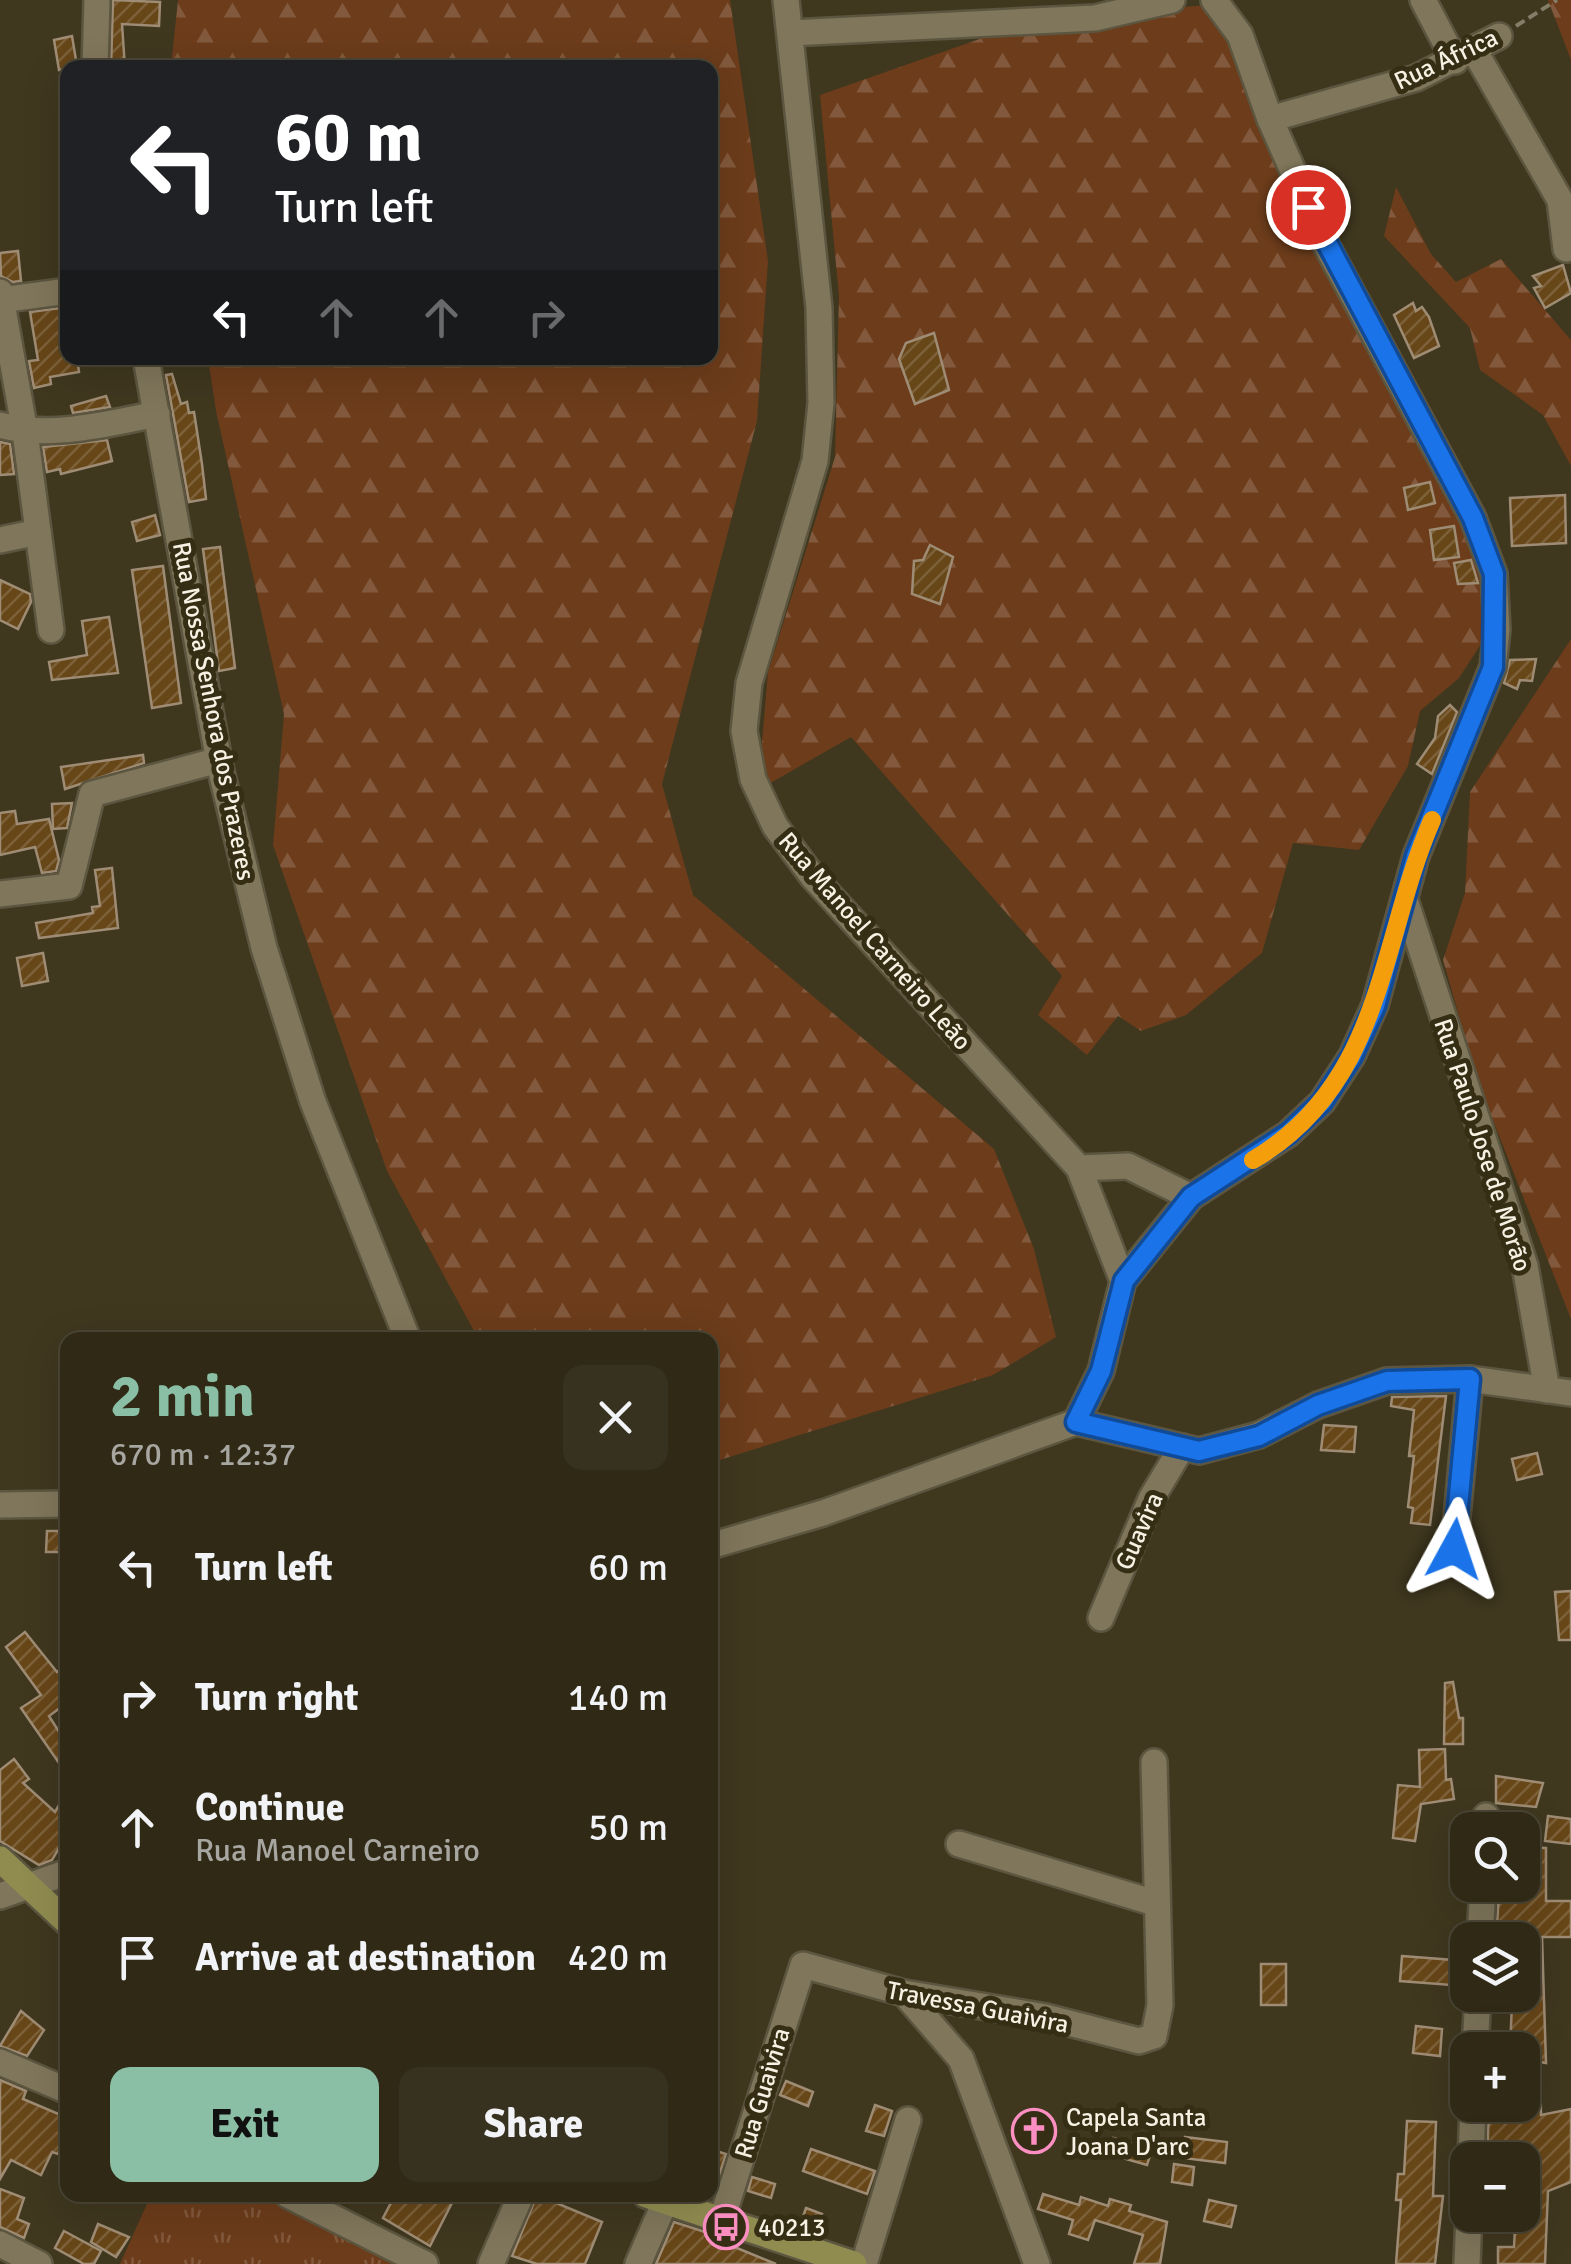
<!DOCTYPE html>
<meta charset="utf-8">
<style>
body{margin:0;font-family:Signika,sans-serif;background:#37311f;color:#f1f3f6;height:100vh;display:flex;flex-direction:column;font-size:38px;white-space:nowrap}
*{box-sizing:border-box;margin:0}
p{font-size:32px;color:#a7a6a1}
.icon{flex:none;width:55px;height:55px;fill:none;stroke:currentColor;stroke-width:2;stroke-linecap:round;stroke-linejoin:round}
.map{position:relative;flex:1;overflow:hidden}
.sheet{position:absolute;left:60px;top:1332px;width:658px;height:870px;display:flex;flex-direction:column;background:#2f2916;border-radius:20px;box-shadow:0 10px 40px #0002,0 0 0 2px #4a4535}
.sheet>*{flex:none}
.banner{position:absolute;left:60px;top:60px;width:658px;height:305px;border-radius:20px;box-shadow:0 10px 40px #0002,0 0 0 2px #4a4535;background:#202124;color:#fff;overflow:hidden}
.tools{position:absolute;left:1450px;top:1812px;display:grid;gap:20px}
.tools a{display:grid;place-items:center;width:90px;height:90px;border-radius:20px;background:#2f2916;box-shadow:0 10px 40px #0002,0 0 0 2px #4a4535;font-size:50px}
.pin{position:absolute;display:grid;place-items:center;width:85px;height:85px;color:#fff;margin:-42px;border:5px solid #fff;border-radius:50%;box-shadow:0 2px 10px #0007}
.me{position:absolute;width:110px;margin:-55px;rotate:5deg;stroke-linejoin:round;filter:drop-shadow(0 0 8px #0008)}
.turn{display:flex;align-items:center;gap:35px;height:210px;padding:0 50px;font-size:45px}
.turn .icon{width:130px;height:130px;stroke-width:2.5}
.turn b{display:block;font-size:70px;line-height:85px}
.lanes{display:flex;align-items:center;height:95px;padding:0 50px;background:#0003;justify-content:center;gap:50px;direction:ltr}
.lanes .off{opacity:.35}
.round{display:grid;place-items:center;flex:none;width:105px;height:105px;border-radius:20px;background:#37311f}
.headline{display:flex;align-items:center;justify-content:space-between;height:170px;padding:0 50px}
h1{font-size:60px;font-weight:700;line-height:75px;color:#8abfa5}
.cta{display:flex;gap:20px;margin-top:auto;padding:20px 50px}
.cta a{flex:1;height:115px;border-radius:20px;background:#8abfa5;color:#111;font-size:40px;font-weight:700;line-height:115px;text-align:center}
.cta a+a{background:#37311f;color:#f1f3f6}
ul{padding:0;list-style:none}
li{display:flex;align-items:center;gap:30px;height:130px;padding:0 50px}
li div{flex:1}
li b{display:block;font-size:38px}
li em{font-style:normal}
.map>svg:first-child{display:block}
</style>
<div class="map">
<svg width="1571" height="2264" viewBox="0 0 1571 2264">
<defs>
<pattern id="forest-firs" width="22" height="20" patternUnits="userSpaceOnUse" patternTransform="scale(2.5)"><rect width="22" height="20" fill="#6c3c1b"/><path d="M5 1l3.5 6h-7zM16 11l3.5 6h-7z" fill="#82593c"/></pattern>
<pattern id="park-tufts" width="24" height="20" patternUnits="userSpaceOnUse" patternTransform="scale(2.5)"><rect width="24" height="20" fill="#6c3c1b"/><path d="M3 7l-1-3M5 7V3M7 7l1-3M15 17l-1-3M17 17v-4M19 17l1-3" fill="none" stroke="#82593c"/></pattern>
<pattern id="building-hatch" width="6" height="6" patternUnits="userSpaceOnUse" patternTransform="scale(2.5)"><rect width="6" height="6" fill="#674618"/><path d="M-1 1l2-2M0 6l6-6M5 7l2-2" fill="none" stroke="#7d6139"/></pattern>
</defs>
<rect width="100%" height="100%" fill="#3f371e"/>
<g fill="url(#forest-firs)">
<polygon points="178,0 730,0 768,261 757,421 662,784 693,895 994,1149 1034,1249 1056,1337 993,1375 710,1463 710,1340 479,1340 387,1171 273,845 284,714 216,411 208,358 710,358 710,68 171,67"/>
<polygon points="1548,0 1571,0 1571,60"/>
<polygon points="1221,4 1478,552 1490,630 1459,678 1420,711 1408,766 1359,850 1293,843 1262,953 1186,1015 1141,1031 1118,1016 1087,1055 1038,1015 1062,976 851,737 758,790 768,672 835,457 839,296 820,95 1011,28 1128,21 1183,7"/>
<polygon points="1396,187 1431,254 1456,282 1501,259 1571,340 1571,466 1543,415 1480,370 1470,328 1384,236"/>
<polygon points="1571,639 1571,1319 1478,1082 1443,960 1465,893 1470,792"/>
</g>
<polygon fill="url(#park-tufts)" points="151,2195 262,2195 400,2264 120,2264"/>
<g fill="url(#building-hatch)" stroke="#9f8c74" stroke-width="2.5">
<polygon points="113,0 160,2 159,26 122,24 125,68 111,68"/>
<polygon points="72,36 77,66 59,70 54,40"/>
<polygon points="18,251 21,281 13,282 1,276 0,253"/>
<polygon points="1563,265 1571,293 1545,308 1534,288 1541,286 1533,276"/>
<polygon points="1413,303 1416,311 1422,307 1429,317 1439,346 1414,358 1394,315"/>
<polygon points="68,307 68,358 77,358 79,372 50,377 51,384 34,388 29,361 38,360 30,312"/>
<polygon points="934,333 949,390 915,404 899,359 906,343"/>
<polygon points="172,374 181,404 187,402 189,413 194,412 202,464 206,499 189,502 166,375"/>
<polygon points="106,396 110,407 73,413 71,406"/>
<polygon points="107,440 112,461 61,474 60,469 47,472 43,447"/>
<polygon points="0,442 10,444 14,474 0,475"/>
<polygon points="1430,482 1435,503 1408,510 1404,488"/>
<polygon points="1565,495 1566,543 1512,546 1510,498"/>
<polygon points="155,515 160,535 137,541 132,522"/>
<polygon points="1454,526 1459,557 1434,560 1430,530"/>
<polygon points="930,545 953,557 940,604 912,594 914,561 923,560"/>
<polygon points="220,547 235,668 219,671 203,549"/>
<polygon points="1471,560 1478,583 1458,584 1454,563"/>
<polygon points="163,566 181,703 152,708 132,570"/>
<polygon points="0,580 30,594 31,602 18,629 0,620"/>
<polygon points="109,617 118,673 52,680 49,662 87,655 82,621"/>
<polygon points="1536,659 1532,681 1520,680 1517,689 1504,683 1510,660"/>
<polygon points="1450,705 1457,712 1432,774 1417,764 1435,738 1438,716"/>
<polygon points="143,755 144,763 65,789 61,767"/>
<polygon points="72,803 67,828 53,829 52,804"/>
<polygon points="15,811 17,824 49,819 59,860 56,871 42,873 35,847 0,855 0,813"/>
<polygon points="112,868 118,928 39,938 36,923 93,913 92,907 100,906 95,870"/>
<polygon points="43,953 48,981 22,986 17,958"/>
<polygon points="1446,1396 1430,1525 1411,1523 1413,1508 1408,1507 1414,1456 1409,1456 1414,1410 1391,1406 1392,1397"/>
<polygon points="1324,1425 1356,1427 1354,1452 1321,1450"/>
<polygon points="1537,1453 1542,1474 1517,1480 1512,1459"/>
<polygon points="47,1531 68,1531 68,1552 46,1552"/>
<polygon points="1571,1591 1571,1640 1559,1640 1555,1592"/>
<polygon points="25,1632 57,1672 68,1664 68,1702 49,1716 68,1746 68,1776 21,1708 41,1695 6,1647"/>
<polygon points="1453,1682 1459,1718 1463,1718 1463,1744 1444,1744 1445,1683"/>
<polygon points="1445,1749 1446,1780 1451,1779 1454,1799 1421,1804 1415,1841 1393,1838 1398,1785 1420,1787 1419,1750"/>
<polygon points="14,1759 29,1779 23,1783 55,1812 68,1790 68,1833 52,1860 39,1865 0,1841 0,1770"/>
<polygon points="1496,1776 1543,1783 1536,1807 1496,1803"/>
<polygon points="1548,1816 1571,1819 1571,1844 1545,1841"/>
<polygon points="1522,1847 1546,1848 1546,1901 1571,1901 1571,1937 1542,1937 1546,2063 1540,2062 1541,2115 1571,2109 1571,2182 1548,2191 1545,2264 1498,2264 1498,2247 1514,2247 1515,2228 1526,2228 1528,2172 1522,2172 1522,2160 1487,2160 1489,2107 1522,2106 1522,2050 1510,2050 1512,2003 1522,2003 1522,1924 1497,1924 1499,1895 1522,1895"/>
<polygon points="1402,1956 1453,1960 1451,1985 1400,1981"/>
<rect x="1261" y="1964" width="25" height="41"/>
<polygon points="21,2011 44,2030 27,2056 0,2046"/>
<polygon points="1416,2026 1442,2029 1440,2056 1413,2053"/>
<polygon points="0,2080 26,2091 23,2099 68,2118 58,2154 52,2152 41,2175 11,2160 0,2179"/>
<polygon points="786,2081 813,2092 808,2106 780,2095"/>
<polygon points="875,2105 892,2111 884,2136 866,2131"/>
<polygon points="1407,2121 1436,2122 1433,2196 1443,2196 1435,2264 1396,2264 1401,2200 1396,2200 1398,2174 1404,2174"/>
<polygon points="1185,2137 1227,2142 1225,2163 1183,2158"/>
<polygon points="1113,2138 1152,2149 1147,2165 1108,2154"/>
<polygon points="710,2149 726,2154 718,2179 710,2177"/>
<polygon points="811,2149 875,2171 867,2194 803,2171"/>
<polygon points="1174,2164 1194,2167 1192,2185 1172,2182"/>
<polygon points="752,2177 775,2184 771,2198 748,2191"/>
<polygon points="0,2189 24,2198 17,2219 29,2224 24,2238 0,2227"/>
<polygon points="1043,2194 1079,2205 1081,2197 1108,2206 1110,2199 1131,2205 1129,2211 1167,2222 1160,2264 1134,2264 1143,2235 1095,2220 1088,2240 1069,2234 1073,2220 1038,2209"/>
<polygon points="395,2195 456,2195 430,2246 383,2218"/>
<polygon points="537,2195 602,2222 585,2264 537,2264 512,2256"/>
<polygon points="1209,2200 1236,2206 1231,2227 1204,2221"/>
<polygon points="806,2208 822,2214 815,2233 799,2228"/>
<polygon points="674,2222 727,2239 734,2242 732,2246 776,2264 656,2264"/>
<polygon points="98,2224 129,2237 116,2257 91,2242"/>
<polygon points="64,2231 101,2251 94,2264 84,2264 55,2248"/>
</g>
<g fill="none" stroke-linecap="round" stroke-linejoin="round">
<defs>
<g id="street">
<polyline points="786,0 819,308 821,403 815,461 749,683 744,731 753,779 775,826 813,877 1079,1168 1123,1281 1101,1371 1076,1422"/>
<polyline points="1423,0 1455,61"/>
<polyline points="790,33 1095,18 1172,0"/>
<polyline points="1474,50 1560,200 1566,249"/>
<polyline points="95,68 97,0"/>
<polyline points="1270,119 1416,78 1499,36"/>
<polyline points="0,292 25,432 51,630"/>
<polyline points="0,300 68,291"/>
<polyline points="146,358 220,767 264,948 313,1102 408,1340"/>
<path d="M0,425c51,14 106,-1 157,-11"/>
<polyline points="0,540 38,532"/>
<polyline points="0,894 69,886 92,794 219,760"/>
<polyline points="1406,903 1525,1266 1547,1390"/>
<polyline points="1079,1168 1128,1166 1191,1197"/>
<polyline points="1123,1281 1191,1197 1288,1134 1322,1102 1352,1056 1375,1005 1416,856 1493,667 1497,630 1494,574 1473,518 1324,241 1270,119 1240,35 1214,0"/>
<polyline points="0,1505 68,1504"/>
<polyline points="710,1546 823,1513 1076,1422 1199,1451 1259,1435 1318,1405 1387,1381 1470,1379 1571,1393"/>
<polyline points="1454,1549 1470,1379"/>
<polyline points="1101,1618 1151,1499 1182,1447"/>
<polyline points="1486,1830 1486,1816"/>
<polyline points="959,1844 1155,1903"/>
<polyline points="0,1896 68,1872"/>
<polyline points="1480,1940 1483,1885"/>
<polyline points="904,1993 961,2059 1037,2264"/>
<polyline points="1475,2050 1478,1995"/>
<polyline points="0,2062 68,2091"/>
<polyline points="1471,2160 1473,2105"/>
<polyline points="288,2195 425,2264"/>
<polyline points="721,2222 803,1965 904,1993 1046,2017 1139,2041 1154,2036 1160,2005 1154,1762"/>
<polyline points="0,2244 39,2264"/>
<polyline points="491,2264 521,2195"/>
<polyline points="638,2264 665,2202"/>
<polyline points="864,2264 908,2120"/>
<polyline points="1467,2264 1469,2215"/>
</g>
<g id="secondary">
<polyline points="0,1859 68,1923"/>
<polyline points="646,2195 854,2264"/>
</g>
</defs>
<use href="#street" stroke="#5c553f" stroke-width="30"/>
<use href="#secondary" stroke="#5c553f" stroke-width="30"/>
<polyline stroke="#847d68" stroke-width="4" stroke-dasharray="10 5" stroke-linecap="butt" points="1516,26 1557,0"/>
<use href="#street" stroke="#7f765b" stroke-width="25"/>
<use href="#secondary" stroke="#908c50" stroke-width="25"/>
</g>
<g fill="none" stroke-linecap="round" stroke-linejoin="round">
<defs>
<polyline id="route" points="1308,207 1473,518 1494,574 1493,667 1416,856 1375,1006 1352,1056 1322,1102 1288,1134 1191,1197 1124,1281 1101,1371 1076,1422 1199,1451 1259,1436 1318,1405 1387,1381 1470,1379 1454,1549"/>
</defs>
<use href="#route" stroke="#114b97" stroke-width="25"/>
<use href="#route" stroke="#1a73e8" stroke-width="18"/>
<path stroke="#f59e0b" stroke-width="18" d="M1253,1160c131,-77 126,-218 179,-340"/>
</g>
<defs>
<symbol id="church-ring" viewBox="-11 -11 22 22"><circle r="9.5" fill="#352d14" stroke="#fc8fc2" stroke-width="1.5"/><path d="M-1.2-6h2.4v3.5h3.3v2.4h-3.3V6h-2.4V-.1h-3.3v-2.4h3.3Z" fill="#fc8fc2"/></symbol>
<symbol id="bus-ring" viewBox="-11 -11 22 22"><circle r="9.5" fill="#352d14" stroke="#fc8fc2" stroke-width="1.5"/><path d="M-5-6H5V4H4V6H2V4H-2V6H-4V4H-5ZM-3.5-4V0h7V-4ZM-3.5 1.2v1.5H-2V1.2ZM2 1.2v1.5H3.5V1.2Z" fill="#fc8fc2"/></symbol>
</defs>
<g fill-rule="evenodd">
<use href="#church-ring" x="1009" y="2106" width="50" height="50"/>
<use href="#bus-ring" x="701" y="2202" width="50" height="50"/>
</g>
<g text-anchor="middle" dominant-baseline="central" stroke-width="10" stroke-linejoin="round" paint-order="stroke">
<g font-size="25" fill="#f6f1e2" stroke="#352d14">
<text transform="translate(1446 59) rotate(-25)">Rua África</text>
<text transform="translate(214 711) rotate(79)">Rua Nossa Senhora dos Prazeres</text>
<text transform="translate(875 941) rotate(49)">Rua Manoel Carneiro Leão</text>
<text transform="translate(1483 1145) rotate(72)">Rua Paulo Jose de Morão</text>
<text transform="translate(1139 1531) rotate(-66)">Guavira</text>
<text transform="translate(978 2007) rotate(11)">Travessa Guaivira</text>
<text transform="translate(762 2093) rotate(-73)">Rua Guaivira</text>
</g>
<g font-size="25" fill="#f6f1e2" stroke="#352d14" text-anchor="start">
<text x="1066" y="2117">Capela Santa<tspan x="1066" dy="29">Joana D'arc</tspan></text>
<text x="758" y="2227">40213</text>
</g>
</g>
</svg>
<div class="tools">
<a><svg class="icon" aria-label="search" viewBox="0 0 24 24"><circle cx="10" cy="10" r="6"/><path d="M15 15l6 6"/></svg></a>
<a><svg class="icon" aria-label="layers" viewBox="0 0 24 24"><path d="M12 4l9 5-9 5-9-5zM3 14l9 5 9-5"/></svg></a>
<a>+</a>
<a>−</a>
</div>
<div class="pin" style="left:1308px;top:207px;background:#d93025"><svg class="icon" aria-label="arrive" viewBox="0 0 24 24"><path d="M6 21V4h12l-3 4 3 4H6"/></svg></div>
<svg class="me" style="left:1454px;top:1549px" viewBox="-20 -20 40 40"><path d="M0-17L14 15 0 8-14 15z" fill="#1a73e8" stroke="#fff" stroke-width="4"/></svg>
<div class="banner">
<div class="turn"><svg class="icon" aria-label="left" viewBox="0 0 24 24"><path d="M17 20v-9H6M10 6l-5 5 5 5"/></svg><div><b>60 m</b>Turn left</div></div>
<div class="lanes"><svg class="icon" aria-label="left" viewBox="0 0 24 24"><path d="M17 20v-9H6M10 6l-5 5 5 5"/></svg><svg class="icon off" aria-label="ahead" viewBox="0 0 24 24"><path d="M12 20V5M6 11l6-6 6 6"/></svg><svg class="icon off" aria-label="ahead" viewBox="0 0 24 24"><path d="M12 20V5M6 11l6-6 6 6"/></svg><svg class="icon off" aria-label="right" viewBox="0 0 24 24"><path d="M7 20v-9h11M14 6l5 5-5 5"/></svg></div>
</div>
<section class="sheet">
<div class="headline"><div><h1>2 min</h1><p>670 m · 12:37</p></div><a class="round"><svg class="icon" aria-label="close" viewBox="0 0 24 24"><path d="M6 6l12 12M18 6L6 18"/></svg></a></div>
<ul>
<li><svg class="icon" aria-label="left" viewBox="0 0 24 24"><path d="M17 20v-9H6M10 6l-5 5 5 5"/></svg><div><b>Turn left</b></div><em>60 m</em></li>
<li><svg class="icon" aria-label="right" viewBox="0 0 24 24"><path d="M7 20v-9h11M14 6l5 5-5 5"/></svg><div><b>Turn right</b></div><em>140 m</em></li>
<li><svg class="icon" aria-label="ahead" viewBox="0 0 24 24"><path d="M12 20V5M6 11l6-6 6 6"/></svg><div><b>Continue</b><p>Rua Manoel Carneiro</p></div><em>50 m</em></li>
<li><svg class="icon" aria-label="arrive" viewBox="0 0 24 24"><path d="M6 21V4h12l-3 4 3 4H6"/></svg><div><b>Arrive at destination</b></div><em>420 m</em></li>
</ul>
<div class="cta"><a>Exit</a><a>Share</a></div>
</section>
</div>
